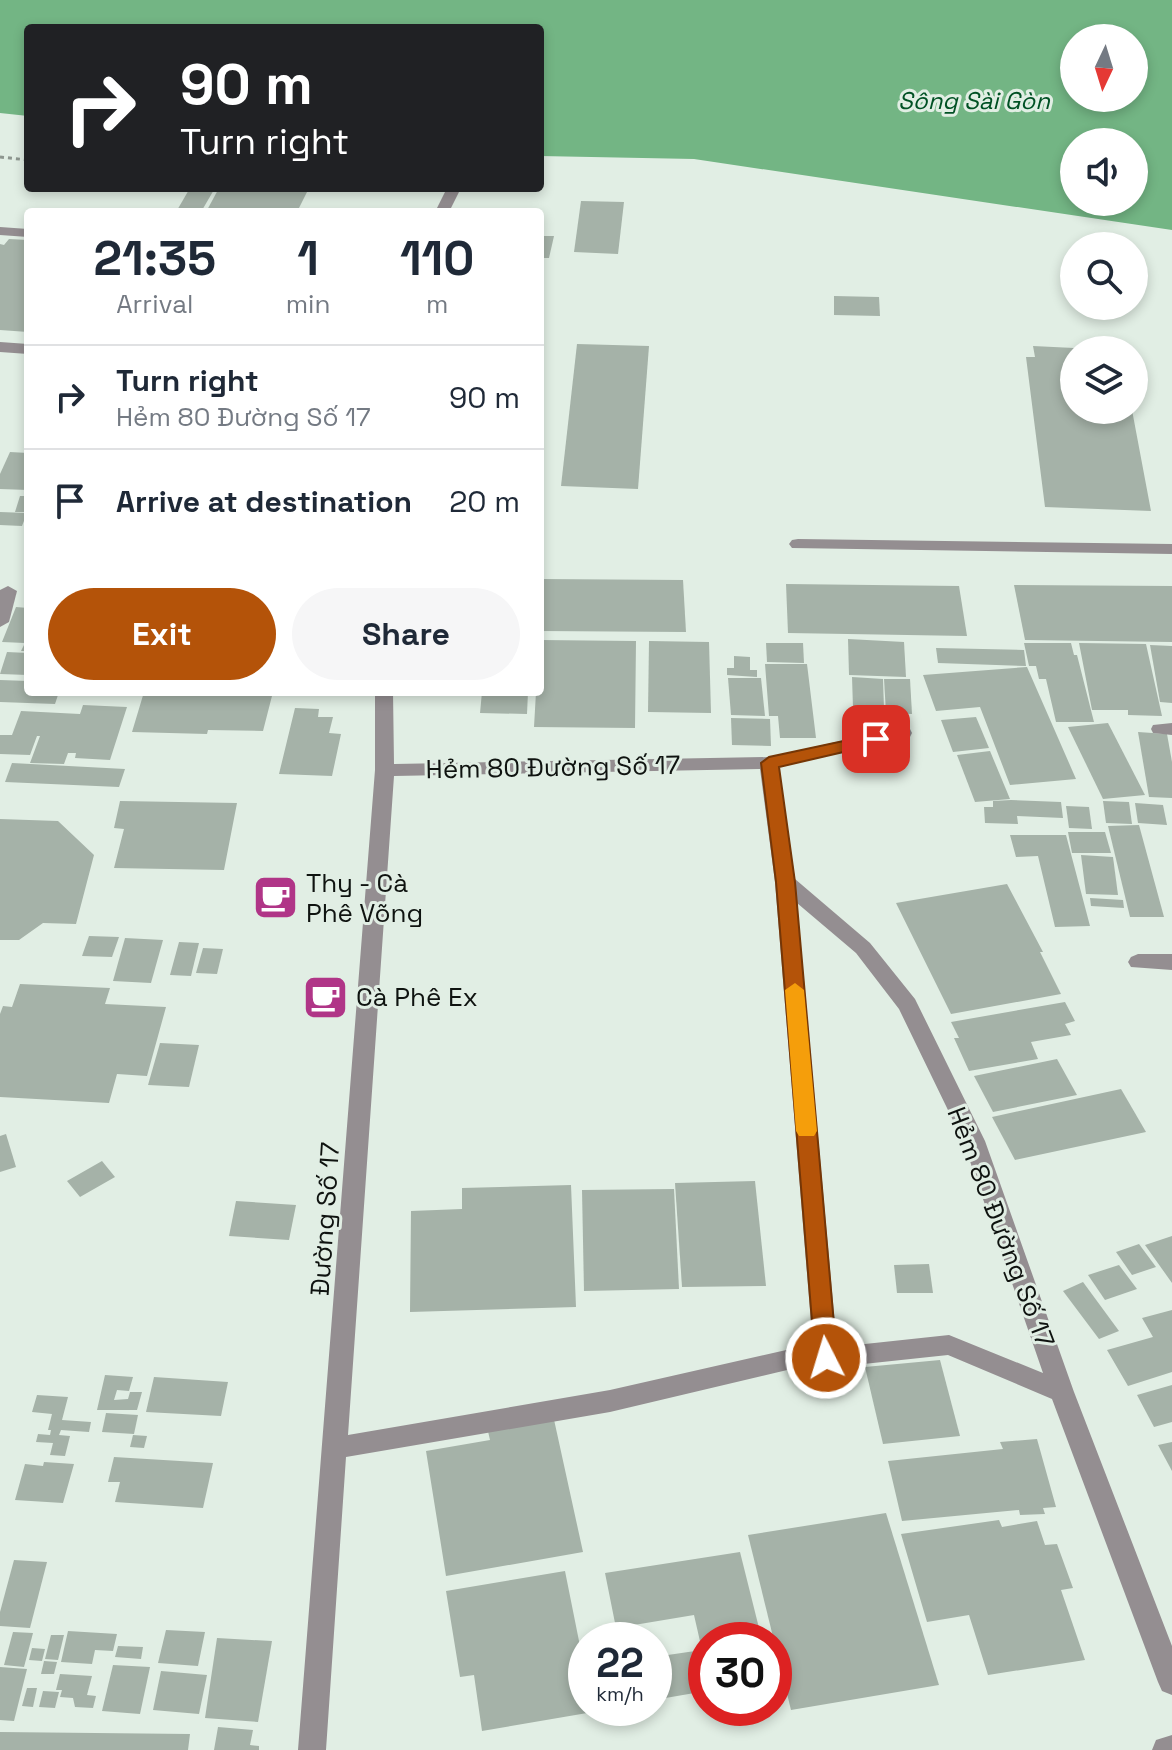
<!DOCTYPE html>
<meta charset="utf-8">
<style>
body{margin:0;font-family:"Space Grotesk",sans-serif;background:#f6f6f7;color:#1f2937;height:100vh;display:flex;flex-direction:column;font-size:30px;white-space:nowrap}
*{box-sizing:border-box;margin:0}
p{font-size:26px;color:#747a83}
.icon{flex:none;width:44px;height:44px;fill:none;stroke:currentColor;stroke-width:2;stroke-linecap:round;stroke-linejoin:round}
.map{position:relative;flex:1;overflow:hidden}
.details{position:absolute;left:24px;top:208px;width:520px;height:488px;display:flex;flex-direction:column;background:#fff;border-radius:8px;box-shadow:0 4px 12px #0003}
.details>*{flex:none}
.guide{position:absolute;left:24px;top:24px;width:520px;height:168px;border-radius:8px;box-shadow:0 4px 12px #0003;background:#202124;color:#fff;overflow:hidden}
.needle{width:52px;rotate:184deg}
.fabs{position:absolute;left:1060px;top:24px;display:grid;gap:16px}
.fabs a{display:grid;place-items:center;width:88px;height:88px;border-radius:50%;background:#fff;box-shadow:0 4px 12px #0003;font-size:40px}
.speed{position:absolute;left:568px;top:1622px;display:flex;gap:16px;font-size:40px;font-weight:700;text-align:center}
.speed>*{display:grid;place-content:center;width:104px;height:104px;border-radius:50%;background:#fff;box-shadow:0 4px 12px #0003;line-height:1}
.speed small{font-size:20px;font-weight:400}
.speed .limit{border:12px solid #d22;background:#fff;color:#111}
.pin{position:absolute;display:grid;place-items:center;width:68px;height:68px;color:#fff;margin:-34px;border-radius:16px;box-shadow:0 4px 12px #0006}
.me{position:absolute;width:88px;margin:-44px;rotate:355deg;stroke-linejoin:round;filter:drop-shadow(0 0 6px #0008)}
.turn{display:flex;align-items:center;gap:28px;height:168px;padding:0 24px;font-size:36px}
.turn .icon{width:104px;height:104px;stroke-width:2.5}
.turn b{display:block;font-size:56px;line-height:68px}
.eta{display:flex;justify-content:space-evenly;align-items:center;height:136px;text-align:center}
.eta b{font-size:48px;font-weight:700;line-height:56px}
.primary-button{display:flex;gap:16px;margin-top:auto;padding:16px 24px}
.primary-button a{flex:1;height:92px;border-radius:48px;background:#b45309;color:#fff;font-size:32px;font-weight:700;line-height:92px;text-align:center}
.primary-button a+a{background:#f6f6f7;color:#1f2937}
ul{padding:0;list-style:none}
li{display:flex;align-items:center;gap:24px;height:104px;padding:0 24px;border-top:2px solid #e0e1e3}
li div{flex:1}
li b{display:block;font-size:30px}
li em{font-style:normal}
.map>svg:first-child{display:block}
</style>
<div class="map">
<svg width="1172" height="1750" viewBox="0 0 1172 1750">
<rect width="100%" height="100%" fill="#e1eee4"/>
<path fill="#73b584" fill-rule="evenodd" d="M0,0h1172v230l-478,-71 -154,-3v-128h-512v88l-28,-3zM1074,38h60v60h-60zM1074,142h60v60h-60z"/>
<g fill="#a5b2a8">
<polygon points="190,188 215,188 201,212 176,212"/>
<polygon points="219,188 280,188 307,192 297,212 206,212"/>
<polygon points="581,201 624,202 618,254 574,252"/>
<polygon points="540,236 554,236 549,258 540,258"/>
<polygon points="9,239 28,240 28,332 0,330 0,244 4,245"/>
<polygon points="834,296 879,297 880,316 834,315"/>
<polygon points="577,344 649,346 638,489 561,486"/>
<polygon points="1033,346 1074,348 1074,410 1132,410 1151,511 1045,507 1026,357 1035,357"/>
<polygon points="10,452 28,453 28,490 0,489 0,474"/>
<polygon points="20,496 28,496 28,512 15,512"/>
<polygon points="0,512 27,513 22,526 0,525"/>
<polygon points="540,579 683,580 686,632 540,631"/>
<polygon points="786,584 959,586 967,636 788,633"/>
<polygon points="1014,585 1172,586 1172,642 1025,640"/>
<polygon points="16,607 28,608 28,651 21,651 25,643 2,642"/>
<polygon points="848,639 904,642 906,677 849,675"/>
<polygon points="540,640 636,641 635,728 534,727 536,692 540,692"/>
<polygon points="649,641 709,642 711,713 648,712"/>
<polygon points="766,643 803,643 804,663 767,662"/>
<polygon points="1024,643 1071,643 1074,655 1077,655 1094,722 1056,722 1046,679 1039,679 1036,666 1029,666"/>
<polygon points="1079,643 1146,644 1162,716 1128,715 1128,710 1092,710"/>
<polygon points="1150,645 1172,646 1172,703 1160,702"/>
<polygon points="936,648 1024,650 1026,666 938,663"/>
<polygon points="7,652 28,653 25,661 28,661 28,675 0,674"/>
<polygon points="734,656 750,657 750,670 757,670 757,677 727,675 727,668 734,668"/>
<polygon points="765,664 807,664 816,738 780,738 778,716 769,716"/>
<polygon points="1027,667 1076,779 1010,785 980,707 936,711 923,675"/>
<polygon points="852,677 883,679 884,709 853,708"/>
<polygon points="728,678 761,678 765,716 731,715"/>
<polygon points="884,679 910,679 912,714 886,713"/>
<polygon points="0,680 28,681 28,692 59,692 55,704 0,702"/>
<polygon points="144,692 273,692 263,731 208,730 207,734 132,732"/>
<polygon points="482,692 528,692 527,714 480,713"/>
<polygon points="83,705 127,707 110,760 75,758 76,753 68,753 64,764 30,763 40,736 37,736 30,755 0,754 0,735 12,735 21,711 80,714"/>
<polygon points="295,708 319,709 318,717 333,717 329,733 341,734 332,776 279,774"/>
<polygon points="976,717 989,748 953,752 941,720"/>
<polygon points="731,718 770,719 771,746 732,745"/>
<polygon points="1108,723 1145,795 1103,799 1068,727"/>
<polygon points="1138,732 1167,734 1172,762 1172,798 1149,797"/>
<polygon points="990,751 1010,799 975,802 957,755"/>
<polygon points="12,763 125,769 119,787 5,782"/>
<polygon points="1011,800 1061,802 1063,818 1017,816 1018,824 985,823 984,807 993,807 993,801"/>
<polygon points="120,801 237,803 224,870 114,868 124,829 114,828"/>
<polygon points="1103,801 1129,802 1132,824 1106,823"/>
<polygon points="1135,803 1163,805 1167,825 1138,823"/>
<polygon points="1066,806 1089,807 1092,829 1069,828"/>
<polygon points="0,819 58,821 94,855 76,924 43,923 19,940 0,940"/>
<polygon points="1139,825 1164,917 1130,917 1108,826"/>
<polygon points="1068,832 1105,832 1111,853 1072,853"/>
<polygon points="1010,835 1066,835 1090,926 1055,927 1038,856 1016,857"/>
<polygon points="1081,855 1113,857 1118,895 1086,894"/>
<polygon points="1007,884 1043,952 1040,952 1061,994 951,1014 896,903"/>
<polygon points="1090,898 1123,900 1124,908 1091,906"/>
<polygon points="89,936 119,937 112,957 82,956"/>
<polygon points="125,938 163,940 151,983 113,981"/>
<polygon points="179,942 199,943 191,976 170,975"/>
<polygon points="203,948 223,949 217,974 196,973"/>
<polygon points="20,984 110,988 105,1004 166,1007 147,1076 117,1074 109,1103 0,1097 0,1014 3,1006 12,1007"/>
<polygon points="1065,1002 1075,1021 1065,1024 1071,1035 1031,1042 1038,1059 969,1071 954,1038 959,1038 951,1022"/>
<polygon points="160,1043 199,1045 189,1087 148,1085"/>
<polygon points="1057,1059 1077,1095 993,1112 974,1076"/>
<polygon points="1121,1089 1146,1132 1015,1160 992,1117"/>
<polygon points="6,1134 16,1167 0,1172 0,1136"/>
<polygon points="102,1161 115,1177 80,1197 67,1181"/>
<polygon points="755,1181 766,1286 682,1287 675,1183"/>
<polygon points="571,1185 576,1307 410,1312 411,1211 462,1209 462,1188"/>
<polygon points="674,1189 679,1289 584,1291 582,1190"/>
<polygon points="236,1201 296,1205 289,1240 229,1236"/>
<polygon points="1172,1236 1172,1283 1145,1245"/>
<polygon points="1139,1244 1156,1267 1132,1275 1116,1252"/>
<polygon points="929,1264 933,1293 897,1293 894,1265"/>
<polygon points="1119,1265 1137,1289 1105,1300 1088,1275"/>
<polygon points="1083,1282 1119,1331 1099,1339 1063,1291"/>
<polygon points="1172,1310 1172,1372 1128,1386 1107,1350 1153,1337 1142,1318"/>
<polygon points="940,1360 960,1436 883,1444 865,1367"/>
<polygon points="105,1375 133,1377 129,1391 117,1390 114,1400 128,1399 130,1392 142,1392 137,1410 97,1410"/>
<polygon points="154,1377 228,1382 221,1416 146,1412"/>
<polygon points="1172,1385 1172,1422 1154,1427 1137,1395"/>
<polygon points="37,1395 68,1397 62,1420 91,1422 89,1432 61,1430 59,1435 70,1436 65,1456 50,1455 53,1443 36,1442 38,1434 50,1435 51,1430 48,1430 52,1414 32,1412"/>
<polygon points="106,1413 138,1415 134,1434 102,1432"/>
<polygon points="553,1415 583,1552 446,1576 426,1451 490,1440 487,1427"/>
<polygon points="133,1435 147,1436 144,1448 130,1447"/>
<polygon points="1037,1439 1056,1507 1043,1508 1045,1514 1020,1515 1019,1510 902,1521 888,1461 1003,1449 1000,1442"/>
<polygon points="1172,1442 1172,1471 1158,1445"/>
<polygon points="114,1457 213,1463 203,1508 115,1502 120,1482 108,1482"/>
<polygon points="44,1462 74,1464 63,1503 15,1500 25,1464 43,1466"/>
<polygon points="886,1513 939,1685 791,1710 748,1535"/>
<polygon points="999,1520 1002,1527 1037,1521 1045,1545 1057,1544 1073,1588 1061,1590 1085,1660 988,1675 969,1615 927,1622 901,1534"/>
<polygon points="740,1552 762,1640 706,1640 706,1691 654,1700 654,1657 702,1650 694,1615 616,1628 605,1573"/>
<polygon points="14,1560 47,1562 30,1628 0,1626 0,1612"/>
<polygon points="565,1571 586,1676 586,1708 592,1708 593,1712 482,1731 474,1675 460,1677 446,1591"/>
<polygon points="166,1630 205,1632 198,1666 158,1663"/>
<polygon points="68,1631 117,1634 113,1651 95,1650 92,1664 61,1662"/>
<polygon points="13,1632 33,1633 24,1667 4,1665"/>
<polygon points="51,1635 64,1635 58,1660 45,1659"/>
<polygon points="217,1638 272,1641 258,1722 205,1718"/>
<polygon points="118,1646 143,1647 141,1659 115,1657"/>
<polygon points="32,1648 45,1649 42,1661 29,1660"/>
<polygon points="44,1661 57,1662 54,1674 41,1674"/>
<polygon points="113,1665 150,1667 140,1714 102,1711"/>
<polygon points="0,1667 27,1669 14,1721 0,1720"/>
<polygon points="161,1671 207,1675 199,1714 153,1710"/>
<polygon points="60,1674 92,1676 87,1695 96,1696 93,1708 75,1707 73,1698 60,1697 62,1690 56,1690"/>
<polygon points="27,1688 37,1688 33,1707 22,1706"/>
<polygon points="43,1691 59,1692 55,1708 39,1707"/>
<polygon points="218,1727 253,1730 250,1745 259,1746 259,1750 214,1750"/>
<polygon points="0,1732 190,1734 188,1750 0,1750"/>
</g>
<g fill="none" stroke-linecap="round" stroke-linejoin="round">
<polyline stroke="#8d968f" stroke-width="3" stroke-dasharray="4 4" stroke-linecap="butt" points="0,157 28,160"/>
<g fill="#948e91" fill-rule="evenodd">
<polygon points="798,539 1172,544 1172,554 792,548 789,544 792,540"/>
<polygon points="1172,723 1172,735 1153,733 1151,729 1153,725"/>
<polygon points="1138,954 1172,954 1172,970 1131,967 1128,962 1131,957"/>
</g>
<g fill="#948e91" fill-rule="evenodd">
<polygon points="447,188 461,188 449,212 435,212"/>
<polygon points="0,227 28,229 28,237 0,235"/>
<polygon points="0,342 28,344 28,354 0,352"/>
<polygon points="8,586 17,591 9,622 0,627 0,590"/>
<path d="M375,692h18l1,72 375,-7 134,-30 7,2 2,4 -2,4 -131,30 16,112 75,64 45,56 70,142 89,251 98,254v49l-10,-4 -4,-9 -106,-283 -104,-44 -122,13 -22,-2 -194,46 -264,45 -20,293h-28l77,-980zM760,769l15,113 38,465 -9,-1 -194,44 -262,45 46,-659zM797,903l59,50 43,56 64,132 80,232 -94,-38 -112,12z"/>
<polygon points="1172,1735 1172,1750 1152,1750 1156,1740"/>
</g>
</g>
<polygon fill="#b45309" stroke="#753606" stroke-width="2" points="876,734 885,739 882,743 779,767 795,882 837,1358 834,1364 826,1367 818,1364 815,1358 776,882 761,763 769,757"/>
<polygon fill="#f59e0b" points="795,983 804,990 817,1131 814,1136 799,1136 796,1131 785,990"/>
<defs>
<symbol id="cafe-square" viewBox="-11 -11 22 22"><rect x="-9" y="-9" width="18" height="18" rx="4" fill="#b03587" stroke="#e1eee4"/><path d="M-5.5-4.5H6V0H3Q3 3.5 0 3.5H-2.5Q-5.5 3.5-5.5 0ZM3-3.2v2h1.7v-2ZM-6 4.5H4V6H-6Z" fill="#fff"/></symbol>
</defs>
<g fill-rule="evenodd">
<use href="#cafe-square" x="250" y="872" width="51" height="51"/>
<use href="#cafe-square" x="300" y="972" width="51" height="51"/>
</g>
<g text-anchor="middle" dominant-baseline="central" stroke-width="6" stroke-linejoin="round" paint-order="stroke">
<g font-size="24" font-style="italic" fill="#005124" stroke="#e1eee4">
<text x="974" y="100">Sông Sài Gòn</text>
</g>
<g font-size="26" fill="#0f1310" stroke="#e1eee4">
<text transform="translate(553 767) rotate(-1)">Hẻm 80 Đường Số 17</text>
<text transform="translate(325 1219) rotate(-86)">Đường Số 17</text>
<text transform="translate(1001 1227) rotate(69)">Hẻm 80 Đường Số 17</text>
</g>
<g font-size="26" fill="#0f1310" stroke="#e1eee4" text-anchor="start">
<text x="306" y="883">Thy - Cà<tspan x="306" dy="30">Phê Võng</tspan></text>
<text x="356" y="997">Cà Phê Ex</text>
</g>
</g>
</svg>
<div class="fabs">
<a><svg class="needle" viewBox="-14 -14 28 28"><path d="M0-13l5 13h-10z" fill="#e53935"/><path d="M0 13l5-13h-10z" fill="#747a83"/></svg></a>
<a><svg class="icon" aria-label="sound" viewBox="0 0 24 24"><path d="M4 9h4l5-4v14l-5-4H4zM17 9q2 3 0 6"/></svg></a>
<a><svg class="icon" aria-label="search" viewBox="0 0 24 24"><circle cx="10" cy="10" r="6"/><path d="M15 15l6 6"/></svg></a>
<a><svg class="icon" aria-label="layers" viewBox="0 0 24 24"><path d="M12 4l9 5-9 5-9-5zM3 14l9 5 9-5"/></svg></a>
</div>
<div class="speed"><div>22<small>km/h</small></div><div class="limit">30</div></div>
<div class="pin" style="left:876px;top:739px;background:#d93025"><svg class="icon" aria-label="arrive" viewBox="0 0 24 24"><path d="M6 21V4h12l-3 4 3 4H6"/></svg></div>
<svg class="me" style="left:826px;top:1358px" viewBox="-20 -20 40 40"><circle r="17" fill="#b45309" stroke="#fff" stroke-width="3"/><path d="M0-11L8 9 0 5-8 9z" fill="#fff"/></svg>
<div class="guide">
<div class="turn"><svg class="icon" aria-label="right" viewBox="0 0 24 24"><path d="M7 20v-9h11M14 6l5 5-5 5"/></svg><div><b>90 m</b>Turn right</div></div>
</div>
<section class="details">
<div class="eta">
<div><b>21:35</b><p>Arrival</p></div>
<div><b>1</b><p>min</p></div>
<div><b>110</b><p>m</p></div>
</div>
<ul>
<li><svg class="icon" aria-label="right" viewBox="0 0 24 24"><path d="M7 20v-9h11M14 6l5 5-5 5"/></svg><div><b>Turn right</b><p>Hẻm 80 Đường Số 17</p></div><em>90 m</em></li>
<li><svg class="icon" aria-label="arrive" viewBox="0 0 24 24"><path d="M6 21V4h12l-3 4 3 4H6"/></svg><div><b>Arrive at destination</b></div><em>20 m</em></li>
</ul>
<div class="primary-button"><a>Exit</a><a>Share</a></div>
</section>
</div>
